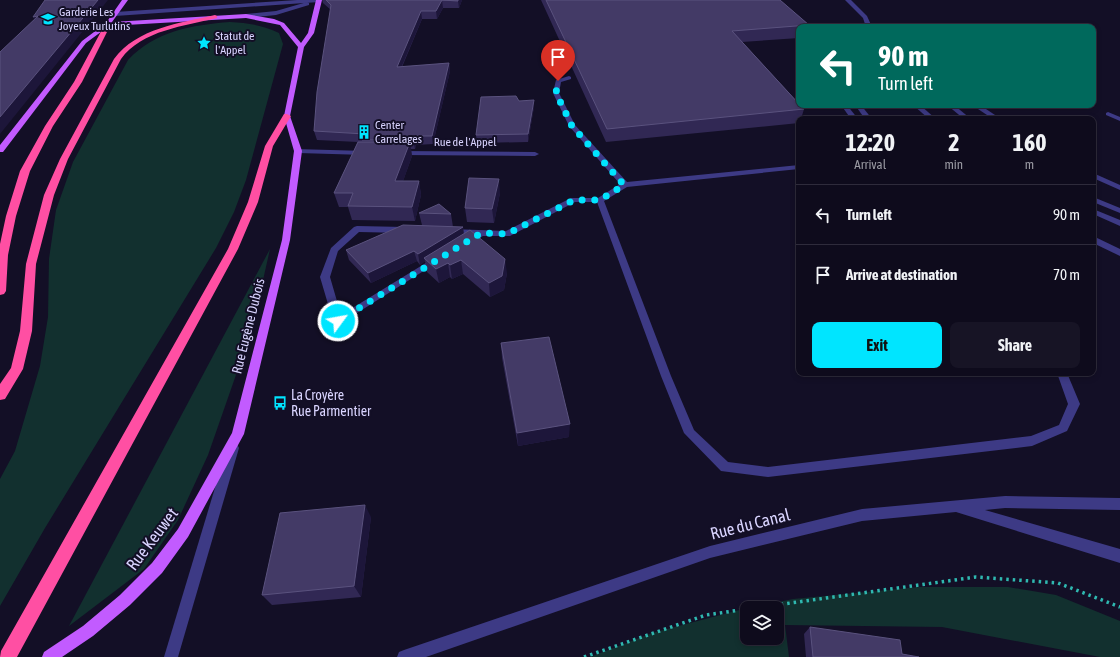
<!DOCTYPE html>
<meta charset="utf-8">
<style>
body{margin:0;font-family:"Asap Condensed",sans-serif;background:#171425;color:#f1f3f6;height:100vh;display:flex;flex-direction:column;font-size:15px;white-space:nowrap}
*{box-sizing:border-box;margin:0}
p{font-size:13px;color:#9b9ba3}
.icon{flex:none;width:22px;height:22px;fill:none;stroke:currentColor;stroke-width:2;stroke-linecap:round;stroke-linejoin:round}
.map{position:relative;flex:1;overflow:hidden}
.details{position:absolute;left:796px;top:116px;width:300px;height:260px;display:flex;flex-direction:column;background:#0e0b1c;border-radius:8px;box-shadow:0 2px 6px #0003,0 0 0 1px #2e2b3b}
.details>*{flex:none}
.guide{position:absolute;left:796px;top:24px;width:300px;height:84px;border-radius:8px;box-shadow:0 2px 6px #0003,0 0 0 1px #2e2b3b;background:#00695c;color:#fff;overflow:hidden}
.controls{position:absolute;left:740px;top:601px;display:grid;gap:8px}
.controls a{display:grid;place-items:center;width:44px;height:44px;border-radius:8px;background:#0e0b1c;box-shadow:0 2px 6px #0003,0 0 0 1px #2e2b3b;font-size:20px}
.pin{position:absolute;display:grid;place-items:center;width:34px;height:34px;color:#fff;margin:-41px -17px;border-radius:50% 50% 50% 0;rotate:-45deg;box-shadow:0 0 4px #0007}
.pin .icon{rotate:45deg}
.me{position:absolute;width:44px;margin:-22px;rotate:58deg;stroke-linejoin:round;filter:drop-shadow(0 0 3px #0008)}
.turn{display:flex;align-items:center;gap:14px;height:84px;padding:0 16px;font-size:18px}
.turn .icon{width:52px;height:52px;stroke-width:2.5}
.turn b{display:block;font-size:28px;line-height:34px}
.eta{display:flex;justify-content:space-evenly;align-items:center;height:68px;text-align:center}
.eta b{font-size:24px;font-weight:700;line-height:28px}
.button{display:flex;gap:8px;margin-top:auto;padding:8px 16px}
.button a{flex:1;height:46px;border-radius:8px;background:#00e5ff;color:#111;font-size:16px;font-weight:700;line-height:46px;text-align:center}
.button a+a{background:#171425;color:#f1f3f6}
ul{padding:0;list-style:none}
li{display:flex;align-items:center;gap:12px;height:60px;padding:0 16px;border-top:1px solid #2e2b3b}
li div{flex:1}
li b{display:block;font-size:15px}
li em{font-style:normal}
.map>svg:first-child{display:block}
</style>
<div class="map">
<svg width="1120" height="657" viewBox="0 0 1120 657">
<rect width="100%" height="100%" fill="#130f26"/>
<g fill="#12302f">
<path d="M230,22c18,1 33,3 49,11l4,11 -37,136 -12,32 -18,36 -171,280 -45,78v-127l15,-28 25,-85 8,-49 1,-58 7,-49 17,-48 55,-102c27,-29 64,-35 102,-38z"/>
<polygon points="270,249 252,329 208,455 178,520 144,569 69,626"/>
<polygon points="919,587 1008,587 1056,595 1120,621 1120,657 1100,657 942,627 785,625 789,657 590,657 652,633 747,608 747,638 777,638 777,608 748,608 793,599"/>
</g>
<g fill="none" stroke-linecap="round" stroke-linejoin="round">
<g stroke="#2fb8b0" stroke-width="3.5" stroke-dasharray="2.5 4" stroke-linecap="butt">
<polyline points="755,608 976,577 1058,583 1120,607"/>
<polyline points="584,657 706,615 747,609"/>
</g>
<g fill="#3d3a85" fill-rule="evenodd">
<polygon points="297,0 322,0 319,2 115,16 112,14 115,12"/>
<polygon points="845,0 851,0 867,16 872,27 866,27 863,18"/>
<polygon points="307,2 309,3 309,5 276,15 246,18 243,16 246,14 276,11"/>
<polygon points="569,76 571,77 571,79 561,82 559,93 575,125 627,182 799,165 799,169 627,187 604,201 671,376 694,430 728,462 768,467 1031,436 1059,425 1068,404 1057,373 1067,373 1080,404 1067,431 1032,446 768,477 721,471 684,433 661,376 597,202 575,202 510,236 483,236 466,245 462,242 471,235 451,235 447,232 451,229 506,231 571,198 598,198 620,184 569,126 553,93 556,80"/>
<polygon points="841,105 847,105 858,119 851,119"/>
<polygon points="855,105 861,105 872,119 865,119"/>
<polygon points="913,105 920,105 936,119 929,119"/>
<polygon points="947,105 954,105 971,119 964,119"/>
<polygon points="972,105 980,105 1001,119 993,119"/>
<polygon points="1108,112 1120,117 1120,121 1106,115 1106,113"/>
<polygon points="295,149 366,151 370,153 366,155 298,153 295,153"/>
<polygon points="397,151 535,152 539,154 535,156 400,155 397,155"/>
<polygon points="1093,173 1120,185 1120,190 1093,178"/>
<polygon points="1093,197 1120,208 1120,213 1093,202"/>
<polygon points="1093,209 1120,220 1120,226 1093,214"/>
<polygon points="357,226 405,227 409,230 405,233 359,232 338,251 330,277 341,315 434,258 440,258 441,260 338,325 335,324 333,321 320,277 331,248 354,227"/>
<polygon points="1093,236 1120,249 1120,256 1093,243"/>
<polygon points="233,443 237,444 239,448 178,657 164,657 227,448 229,444"/>
<polygon points="1005,496 1120,498 1120,510 1005,508 985,510 1120,549 1120,563 956,512 862,521 710,558 426,657 397,657 399,652 404,650 710,546 862,509"/>
</g>
<polygon fill="#c25bff" fill-rule="evenodd" points="122,0 128,0 112,22 246,14 274,19 284,23 301,43 308,33 316,0 322,0 314,33 304,47 290,116 302,151 290,240 244,434 188,537 162,573 130,605 93,636 62,657 42,657 44,652 83,626 120,595 152,563 178,529 232,433 282,240 294,151 284,116 298,47 280,25 246,18 109,26 86,43 3,152 0,152 0,145 82,41 106,23"/>
<g fill="#ff4fa3" fill-rule="evenodd">
<path d="M215,15l2,1v2c-32,8 -75,12 -96,41l-53,100 -14,36 -18,69 -4,67 -9,38 -18,30 -5,1v-16l11,-16 9,-37 6,-67 18,-69 16,-36 54,-100c23,-31 66,-36 101,-44z"/>
<polygon points="108,22 111,24 82,82 53,126 30,171 16,216 8,255 6,291 4,294 0,295 0,244 6,216 20,171 45,126 74,82 105,24"/>
<polygon points="284,114 287,114 291,116 273,146 258,202 238,249 17,657 0,657 1,651 228,249 248,202 265,146"/>
</g>
</g>
<g fill="#312854">
<polygon points="322,0 462,0 459,8 443,8 437,19 422,19 402,67 449,63 450,71 433,144 416,145 415,149 411,149 412,156 403,181 419,181 421,195 415,221 352,220 348,207 339,207 334,193 358,142 317,140 314,131 331,10 323,3"/>
<polygon points="541,0 780,0 809,25 808,27 799,27 799,38 742,42 804,109 801,119 799,119 799,123 606,142"/>
<polygon points="519,101 534,107 528,142 477,143 476,135"/>
<polygon points="500,193 494,223 467,222 465,208"/>
<polygon points="419,213 451,214 453,227 463,227 464,234 507,273 504,290 490,297 463,274 452,279 450,277 439,283 427,272 425,261 420,265 417,261 371,283 349,260 346,250 422,225"/>
<polygon points="501,343 569,437 518,446 502,358"/>
<polygon points="371,517 361,597 272,605 262,595"/>
<polygon points="810,627 902,654 919,657 806,657 804,634"/>
</g>
<g fill="#1d163a">
<polygon points="98,0 108,0 0,134 0,117"/>
<polygon points="442,0 443,8 437,19 436,11"/>
<polygon points="458,0 462,0 459,8 458,1"/>
<polygon points="421,11 422,19 398,75 397,67"/>
<polygon points="38,16 37,24 33,17"/>
<polygon points="449,63 450,71 433,144 432,136"/>
<polygon points="534,100 534,107 528,142 528,134"/>
<polygon points="415,136 416,145 415,149 413,140"/>
<polygon points="410,142 412,156 398,195 395,181"/>
<polygon points="499,179 500,193 494,223 492,209"/>
<polygon points="419,181 421,195 415,221 412,207"/>
<polygon points="463,227 464,237 424,258 425,261 420,265 418,254"/>
<polygon points="414,251 417,261 371,283 368,273"/>
<polygon points="505,259 507,273 504,290 490,297 489,283"/>
<polygon points="461,260 463,274 452,279 450,265"/>
<polygon points="448,263 450,277 439,283 436,269"/>
<polygon points="570,424 569,437 518,446 517,433"/>
<polygon points="365,505 371,517 361,597 354,586"/>
</g>
<g fill="#433a66" stroke="#5a527e">
<polygon points="45,0 98,0 0,117 0,52 38,16 33,17"/>
<polygon points="326,0 458,0 458,1 442,0 436,11 421,11 397,67 449,63 432,136 415,136 413,140 362,140 365,134 314,131 317,92 331,5"/>
<polygon points="546,0 780,0 809,25 732,31 799,104 799,105 800,105 804,109 607,129"/>
<polygon points="516,96 519,101 534,100 528,134 476,135 481,97"/>
<polygon points="358,142 410,142 395,181 419,181 412,207 348,206 353,193 334,193"/>
<polygon points="469,178 499,179 492,209 465,208"/>
<polygon points="439,204 451,214 419,213"/>
<polygon points="403,225 463,227 418,254 414,251 368,273 346,250"/>
<polygon points="470,230 505,259 502,276 489,283 461,260 450,265 448,263 436,269 424,258"/>
<polygon points="549,337 570,424 517,433 501,343"/>
<polygon points="365,505 354,586 262,595 280,513"/>
<polygon points="810,627 900,640 902,654 919,657 813,657"/>
</g>
<g fill="none" stroke-linecap="round" stroke-linejoin="round">
<polyline stroke="#00e5ff" stroke-width="7" stroke-dasharray="0 12.6" points="338,321 481,233 507,234 574,200 600,200 624,185 572,126 556,93 558,81"/>
</g>
<defs>
<symbol id="school-bare" viewBox="-9 -9 18 18"><path d="M0-5L7-2L0 1L-7-2ZM-4 1L0 2.5L4 1V4Q0 6-4 4Z" fill="#00e5ff" stroke="#130f26" stroke-width="2.5" paint-order="stroke"/></symbol>
<symbol id="sight-bare" viewBox="-9 -9 18 18"><path d="M0-6L1.8-2.2L6-1.7L2.9 1.2L3.7 5.4L0 3.3L-3.7 5.4L-2.9 1.2L-6-1.7L-1.8-2.2Z" fill="#00e5ff" stroke="#130f26" stroke-width="2.5" paint-order="stroke"/></symbol>
<symbol id="building-bare" viewBox="-9 -9 18 18"><path d="M-4-6H4V6H1V3H-1V6H-4ZM-2.5-4.3h1.7v1.8h-1.7ZM.8-4.3h1.7v1.8H.8ZM-2.5-1h1.7V.8h-1.7ZM.8-1h1.7V.8H.8Z" fill="#00e5ff" stroke="#130f26" stroke-width="2.5" paint-order="stroke"/></symbol>
<symbol id="bus-bare" viewBox="-9 -9 18 18"><path d="M-5-6H5V4H4V6H2V4H-2V6H-4V4H-5ZM-3.5-4V0h7V-4ZM-3.5 1.2v1.5H-2V1.2ZM2 1.2v1.5H3.5V1.2Z" fill="#00e5ff" stroke="#130f26" stroke-width="2.5" paint-order="stroke"/></symbol>
</defs>
<g fill-rule="evenodd">
<use href="#school-bare" x="38" y="9" width="20" height="20"/>
<use href="#sight-bare" x="194" y="33" width="20" height="20"/>
<use href="#building-bare" x="354" y="122" width="20" height="20"/>
<use href="#bus-bare" x="270" y="393" width="20" height="20"/>
</g>
<g text-anchor="middle" dominant-baseline="central" stroke-width="4" stroke-linejoin="round" paint-order="stroke">
<g font-size="12" fill="#d9d4ff" stroke="#130f26" text-anchor="start">
<text x="59" y="12">Garderie Les<tspan x="59" dy="14">Joyeux Turlutins</tspan></text>
<text x="215" y="36">Statut de<tspan x="215" dy="14">l'Appel</tspan></text>
<text x="375" y="125">Center<tspan x="375" dy="14">Carrelages</tspan></text>
</g>
<g font-size="12" fill="#d9d4ff" stroke="#130f26">
<text x="465" y="142">Rue de l'Appel</text>
</g>
<g font-size="14" fill="#d9d4ff" stroke="#130f26">
<text transform="translate(248 326) rotate(-76)">Rue Eugène Dubois</text>
</g>
<g font-size="14" fill="#d9d4ff" stroke="#130f26" text-anchor="start">
<text x="291" y="395">La Croyère<tspan x="291" dy="16">Rue Parmentier</tspan></text>
</g>
<g font-size="17" fill="#d9d4ff" stroke="#130f26">
<text transform="translate(750 524) rotate(-14)">Rue du Canal</text>
<text transform="translate(152 539) rotate(-53)">Rue Keuwet</text>
</g>
</g>
</svg>
<div class="controls">
<a><svg class="icon" aria-label="layers" viewBox="0 0 24 24"><path d="M12 4l9 5-9 5-9-5zM3 14l9 5 9-5"/></svg></a>
</div>
<div class="pin" style="left:558px;top:81px;background:#d93025"><svg class="icon" aria-label="arrive" viewBox="0 0 24 24"><path d="M6 21V4h12l-3 4 3 4H6"/></svg></div>
<svg class="me" style="left:338px;top:321px" viewBox="-20 -20 40 40"><circle r="17" fill="#00e5ff" stroke="#fff" stroke-width="3"/><path d="M0-11L8 9 0 5-8 9z" fill="#fff"/></svg>
<div class="guide">
<div class="turn"><svg class="icon" aria-label="left" viewBox="0 0 24 24"><path d="M17 20v-9H6M10 6l-5 5 5 5"/></svg><div><b>90 m</b>Turn left</div></div>
</div>
<section class="details">
<div class="eta">
<div><b>12:20</b><p>Arrival</p></div>
<div><b>2</b><p>min</p></div>
<div><b>160</b><p>m</p></div>
</div>
<ul>
<li><svg class="icon" aria-label="left" viewBox="0 0 24 24"><path d="M17 20v-9H6M10 6l-5 5 5 5"/></svg><div><b>Turn left</b></div><em>90 m</em></li>
<li><svg class="icon" aria-label="arrive" viewBox="0 0 24 24"><path d="M6 21V4h12l-3 4 3 4H6"/></svg><div><b>Arrive at destination</b></div><em>70 m</em></li>
</ul>
<div class="button"><a>Exit</a><a>Share</a></div>
</section>
</div>
